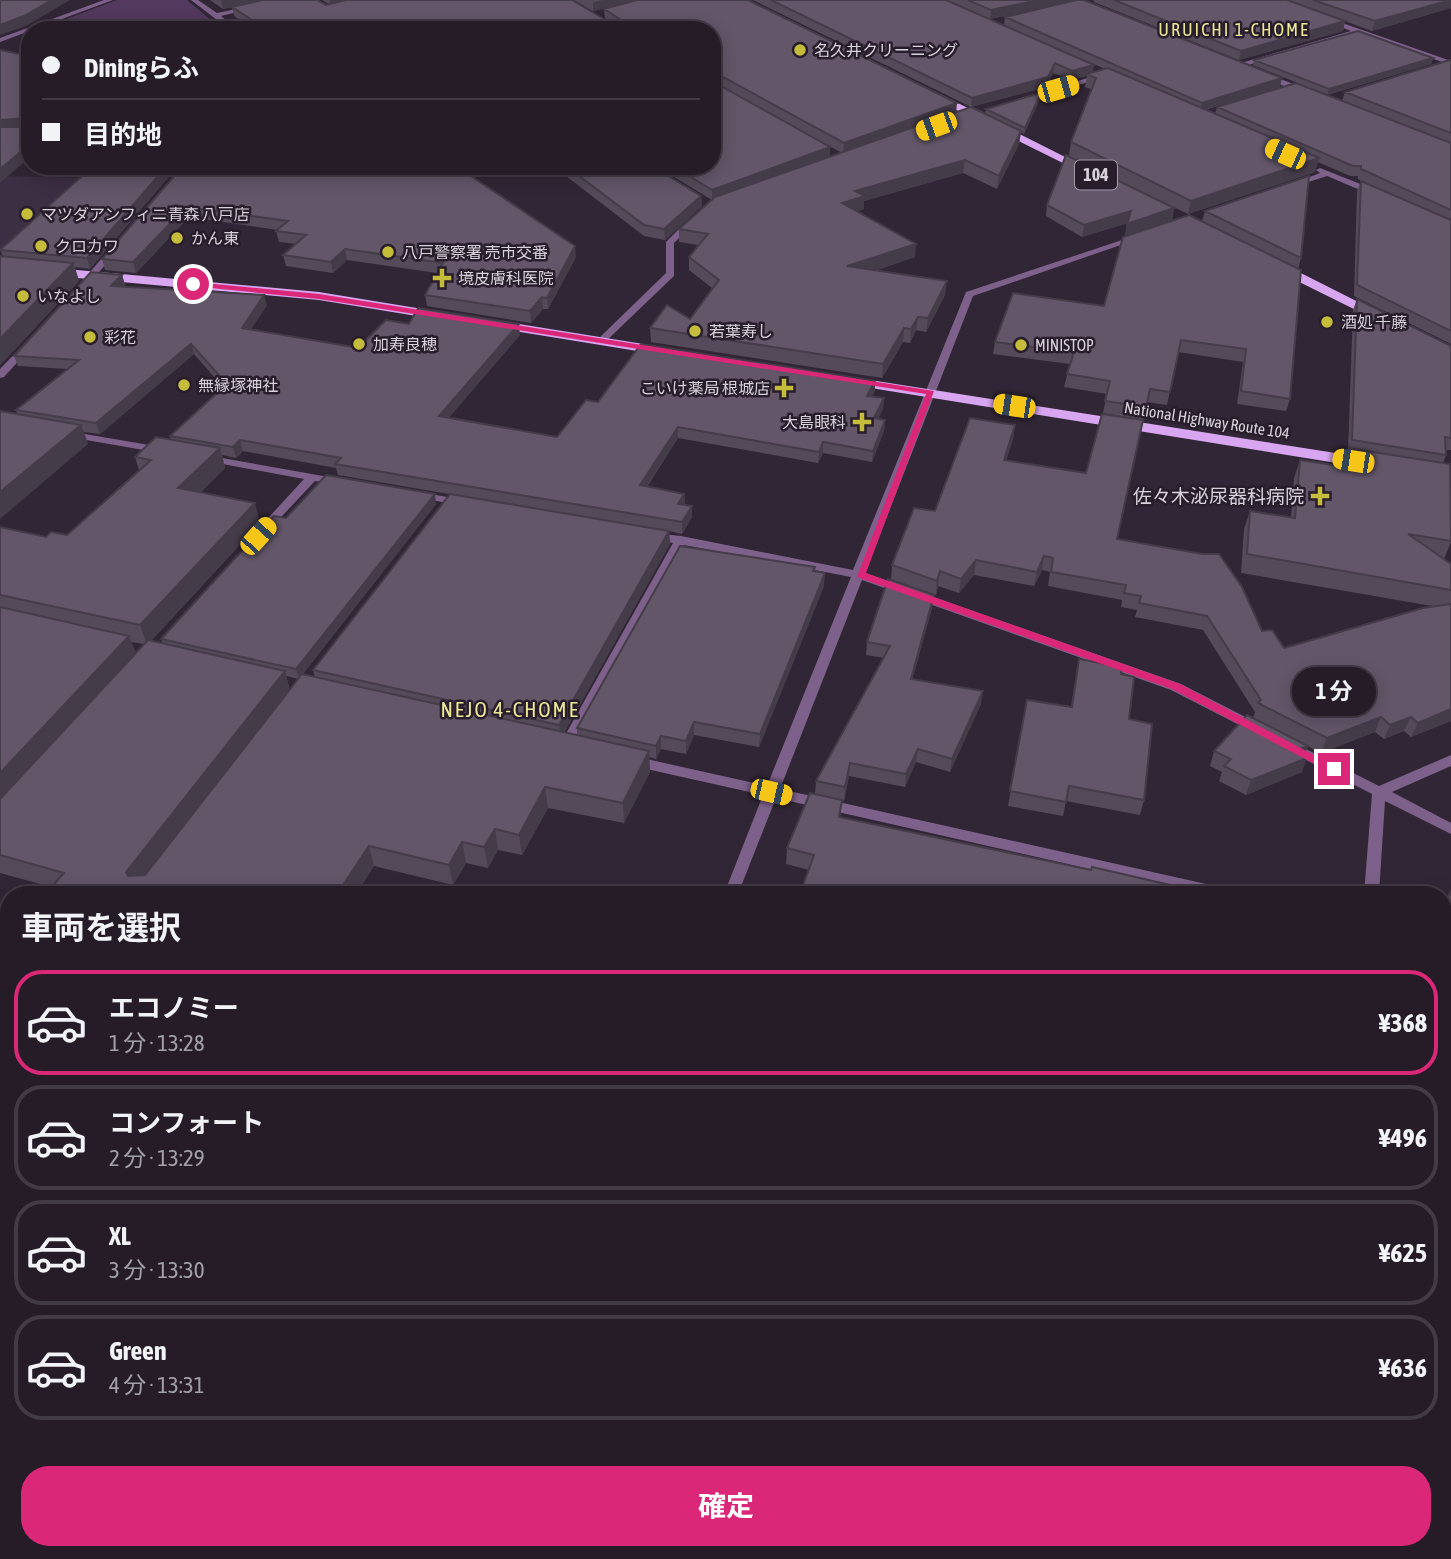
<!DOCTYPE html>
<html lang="ja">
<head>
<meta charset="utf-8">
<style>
	:root { --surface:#251c28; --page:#312934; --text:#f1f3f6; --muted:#a3a1a8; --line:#423a45; --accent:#db2777 }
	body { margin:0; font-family:"Asap Condensed","Noto Sans JP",sans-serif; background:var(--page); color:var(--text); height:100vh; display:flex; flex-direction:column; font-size:26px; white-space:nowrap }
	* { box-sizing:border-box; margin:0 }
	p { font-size:23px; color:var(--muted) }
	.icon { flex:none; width:38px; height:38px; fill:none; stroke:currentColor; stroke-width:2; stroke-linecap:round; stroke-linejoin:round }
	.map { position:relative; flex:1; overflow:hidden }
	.sheet { position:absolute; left:0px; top:886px; width:1452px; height:674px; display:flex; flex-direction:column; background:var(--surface); border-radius:28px 28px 0 0; box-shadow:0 4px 18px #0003,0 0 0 2px var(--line) }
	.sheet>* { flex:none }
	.top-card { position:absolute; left:21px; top:21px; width:700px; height:154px; border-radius:28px; box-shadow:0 4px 18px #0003,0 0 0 2px var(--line); display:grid; align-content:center; height:154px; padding:0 21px; background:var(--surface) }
	.end { position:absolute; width:32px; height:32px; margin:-16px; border:9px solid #db2777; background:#fff; box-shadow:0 0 0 4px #fff }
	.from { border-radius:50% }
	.bubble { position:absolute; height:49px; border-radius:24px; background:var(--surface); box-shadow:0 4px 18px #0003,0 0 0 2px var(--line); font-size:23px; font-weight:700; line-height:49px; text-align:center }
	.car { position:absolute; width:21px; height:42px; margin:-21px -10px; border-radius:9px; box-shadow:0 0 5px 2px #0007; background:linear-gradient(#f5c518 24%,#345 0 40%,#f5c518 0 76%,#345 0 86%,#f5c518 0) }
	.top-card b { display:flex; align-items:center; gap:24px; height:66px; font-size:26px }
	.top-card b+b { border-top:2px solid var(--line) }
	.top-card i { width:18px; height:18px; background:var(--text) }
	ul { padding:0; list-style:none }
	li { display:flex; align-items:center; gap:21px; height:105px; margin:0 14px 10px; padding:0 7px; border:4px solid var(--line); border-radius:28px }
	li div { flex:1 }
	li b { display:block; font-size:26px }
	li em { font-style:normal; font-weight:700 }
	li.active { border-color:var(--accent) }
	li>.icon { width:63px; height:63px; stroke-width:1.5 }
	h2 { padding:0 21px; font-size:32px; line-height:84px }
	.primary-button { display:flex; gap:14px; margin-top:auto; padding:14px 21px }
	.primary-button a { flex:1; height:80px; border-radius:28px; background:var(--accent); color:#fff; font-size:28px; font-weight:700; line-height:80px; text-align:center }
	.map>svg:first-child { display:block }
	.built { fill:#3c2e43 }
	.green { fill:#52395d }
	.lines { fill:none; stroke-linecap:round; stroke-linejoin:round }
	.minor { fill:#7d618a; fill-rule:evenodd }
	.trunk { fill:#d8a6f0; fill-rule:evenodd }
	.wall { fill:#544a59; fill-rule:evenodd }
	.shaded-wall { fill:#453c49 }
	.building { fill:#625668; stroke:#453c49; stroke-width:2 }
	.route { fill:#db2777 }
	.poi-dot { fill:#c6bc3c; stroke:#271d2b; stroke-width:2.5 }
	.labels { text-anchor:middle; stroke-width:5; stroke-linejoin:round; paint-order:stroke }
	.far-poi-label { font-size:16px; fill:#d8d2dc; stroke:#271d2b; text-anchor:start }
	.far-street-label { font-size:16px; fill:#d8d2dc; stroke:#271d2b }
	.far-neighbourhood-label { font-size:18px; letter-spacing:2px; fill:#ece697; stroke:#271d2b }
	.shield { fill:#271d2b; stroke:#a39ca7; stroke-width:2 }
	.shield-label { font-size:18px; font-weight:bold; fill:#d8d2dc }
	.poi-label { font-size:19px; fill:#d8d2dc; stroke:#271d2b; text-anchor:end }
	.neighbourhood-label { font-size:21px; letter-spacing:2px; fill:#ece697; stroke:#271d2b }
</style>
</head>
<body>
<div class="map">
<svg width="1451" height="1559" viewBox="0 0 1451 1559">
	<rect width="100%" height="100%" fill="#312635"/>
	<path class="built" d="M0,176L91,178L14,250L0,249Z
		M9,1285V1355L0,1352V1298Z
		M9,1463V1550L814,1551L812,1559H0V1479Z"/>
	<path class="green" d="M117,0H187L223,30H37Z"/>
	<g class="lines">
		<path class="minor" d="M104,0H113L0,42V38Z
			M191,0H198L217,13L251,6L254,8L221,16L238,30H230Z
			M1328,18L1451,61V65L1358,33L1241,67L1234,65L1351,31L1326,21Z
			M1264,73L1310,90L1311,92L1304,94L1261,77Z
			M1101,74L1108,76L1025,101L1018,99Z
			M1320,168L1378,191L1379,193L1372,195L1327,176L1293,187L1289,185L1320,173L1316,170Z
			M688,220L695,222L674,243V276L604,343H598L596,341L666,273V242Z
			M1134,236L1141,238L973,296L865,573L1181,684L1263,726L1265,729L1263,732H1253L1171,690L862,580L780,789L1224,888L1229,890L1231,894H1200L776,798L738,894H724L763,795L633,766L626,761L633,756L767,786L851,577L684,545L571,749H561L559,746L673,543L649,538L647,536L653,533L681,536L853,570L966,292Z
			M112,247L119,249L87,286H81V282Z
			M25,343L33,345L4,377L0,378V369Z
			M67,431L161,447L166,450L161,453L63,436L62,434Z
			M205,455L340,479L346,482L340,485L315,481L267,532L263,533L257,530L259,528L304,479L201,460L200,458Z
			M419,492L464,500L470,503L464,506L415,497L413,495Z
			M1288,740L1379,786L1451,755V766L1392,792L1451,823V834L1385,801L1379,894H1364L1372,794L1283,748L1281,745L1283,742Z
			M0,920L9,923V935L0,932Z
			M1444,1321L1451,1323V1341L1444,1339Z
			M0,1391L9,1393V1413L0,1411Z
			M456,1550H495L501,1559H462L458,1558Z
			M1306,1550H1328V1559H1306Z"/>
		<path class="trunk" d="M932,94H940L1093,171L1083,173L932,98Z
			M0,263L319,292L441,312L448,316L441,320L319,300L0,271Z
			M1273,263H1281L1386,316L1374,319L1273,269Z
			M494,320L662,347L669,351L662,355L489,327L487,324Z
			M851,377L1374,459L1382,464L1374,469L846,384L844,381Z"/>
	</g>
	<path class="wall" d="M210,0H317L326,5L329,4L322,0H572L611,23H612L605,18L604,9L606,8L593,11L574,0H748L956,113L971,107L753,0H1084L1280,87L1205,110L1215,114L1217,107L1325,94L1253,65L1254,60L1433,58L1431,64L1327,95L1342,101L1345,92L1451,60V344L1354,296L1357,191L1361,181L1375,187L1358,179V176H1350L1318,162L1315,172L1188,214L1069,156L1071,142L1091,89L1085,87L1087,76L1071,80L1053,73L1046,87L971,107L985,114L986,109L1040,99L1024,134L1021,132L1019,144L997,189L963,173L864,201V209L857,211L915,257L874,271L945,295L926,332L916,330L910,343L903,342L882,378L651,342L650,328L690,319L712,288L689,270V257L698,245L679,242V229L712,200L656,166H712L830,157L842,153L712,81V30H255L234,16L232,7L223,9ZM1041,8L1005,17L1004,25L1105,69L1092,73L1094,65L990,19Z
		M1093,0H1451V8L1372,31L1328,15L1345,21L1343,31L1239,60L1094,2Z
		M93,166H178L90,269L75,267L79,281L0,365L3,256L0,250Z
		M183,166L576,257L548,309H543L531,323L427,306L425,295L437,273L347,260L333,273L286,266L283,255L296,244L279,242L276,231L278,230L189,217L136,273L105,270L102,259Z
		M553,166H652L701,196L702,206L665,240L644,236Z
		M1047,205L1174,208L1172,220L1125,236L1127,223L1082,237L1046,216Z
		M1205,211L1301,258L1298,269L1202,221Z
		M1189,215L1290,399L1286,411L1237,404L1243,362L1178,352L1167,405L1147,402L1143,420L1103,413L1107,394L1064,387L1070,364L993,354L995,342L1104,306Z
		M122,275L125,285L123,287L267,305L251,329L358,348L409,324L520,335L449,417L557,437L598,402L875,391L872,396L884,398L883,409L878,419L885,420L884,431L872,462L823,453L818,463L678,438L647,487L684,494L685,505L692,517L682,534L669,531L670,544L564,733L577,736V728L815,567V571L824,586L759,747L694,735L686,754L661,749L656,759L649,757L650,772L624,823L548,808L522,855L498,850L488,868L466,863L453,885L374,866L356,894H45L51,887L0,873V527L46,537L67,535L139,470L135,457L171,440L170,436L223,387L194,354L100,434L84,432L88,444L17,414L16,410L67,369L18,366L14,356ZM243,451L336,468L338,475L653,529L313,670L315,677L303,674L436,504L286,518L161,639L163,644L151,641L260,523L200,493L225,468L222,455L236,458ZM131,642L144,644L136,653ZM286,676L299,679L290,690Z
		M1357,299L1451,346V450H1446V455L1443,463L1450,464L1451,542L1444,559L1451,564V721L1411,737L1404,731L1384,739L1375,732L1321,753L1253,718L1255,712L1203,630L1135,617L1137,610L1121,607L1122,600L1048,586L1050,572L1042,570L1034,586L974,575L959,593L938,586L936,595L891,579L892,565L935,511L1015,425L1013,439L1006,460L1117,539L1262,631L1284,648L1432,606L1241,573L1244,529L1250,511L1291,517L1294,478L1300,460L1347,467L1352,453L1348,452L1353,310Z
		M932,608L912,679L981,704L950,772L916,762L905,787L849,776L844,801L842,800L840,818L809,870L786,864L787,848L815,794L816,781L884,658L866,655L867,642Z
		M1079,659L1121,674L1144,800L1140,815L1066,801L1063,816L1008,806L1027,700L1071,707Z
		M1308,746L1304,756L1302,772L1246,795L1219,781L1222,772L1210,766L1214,751Z
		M1451,891V973L1444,969V903Z
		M1444,1165L1451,1168V1300L1444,1297Z
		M9,1465V1508L0,1506V1482Z
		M1382,1550H1444L1451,1559H1381Z"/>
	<path class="shaded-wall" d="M52,0H70L26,26L0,35V25Z
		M221,0H267L223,9Z
		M330,0H355L330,5Z
		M603,0H645L593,11V2Z
		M1039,0H1080L990,19L991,10Z
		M1451,0V8L1372,31L1375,21Z
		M1345,21L1343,31L1239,60L1241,51Z
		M1433,58L1431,64L1327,95L1329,89Z
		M1055,63L1053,73L1046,87L971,107L972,98Z
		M1094,65L1092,74H1087V76L1071,80L1072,71Z
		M1282,78L1280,87L1200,111L1202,103Z
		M1041,93L1040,99L1024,134L1025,128Z
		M957,103L956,113L843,153L844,143Z
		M27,118L30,128L0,131V120Z
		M1021,131L1019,144L997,189L999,176Z
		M30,144V157L0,183V169Z
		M830,147V157L712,200V190Z
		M1319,158L1315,172L1188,214L1191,201Z
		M965,160L963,173L864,201V209L841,216L842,203L855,191Z
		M167,166H178L90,269L87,258Z
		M701,196L702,206L665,240L664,229Z
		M186,207L189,217L136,273L133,262Z
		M1174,208L1172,220L1125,236L1127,224Z
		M1131,211L1129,223L1082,237L1084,225Z
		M916,244L915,257L846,280L847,266Z
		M575,246L576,257L548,309L547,298Z
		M345,249L347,260L333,273L331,262Z
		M73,263L79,281L0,365V339Z
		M122,275L125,285L114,296L111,286Z
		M947,281L945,295L926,332L928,318Z
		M264,295L267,305L245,338L242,328Z
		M542,297L543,309L531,323L530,311Z
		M918,317L916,330L910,343L911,329Z
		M519,324L520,335L441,427L439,416Z
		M904,328L903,342L882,378L883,364Z
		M191,344L194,354L100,434L96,423Z
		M875,381V391L866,406L867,396Z
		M884,398L883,409L873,429L874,418Z
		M885,420L884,431L872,462L873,451Z
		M81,425L88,444L0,519V492Z
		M1015,425L1013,439L1002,474L1004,460Z
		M678,427V438L640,496V485Z
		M240,440L243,451L236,458L233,447Z
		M823,442V453L818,463L819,452Z
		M220,448L225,468L184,508L178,488Z
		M435,494L436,504L299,679L296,669Z
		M684,494L685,505L678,504Z
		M255,503L260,523L147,645L140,625Z
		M692,506V517L682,534V522Z
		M669,531L670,544L561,738L559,725Z
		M1044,556L1042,570L1034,586L1037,572Z
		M976,560L974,575L959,593L961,579Z
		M940,571L938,586L936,595L937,581Z
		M825,573L824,586L759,747L760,734Z
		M934,595L932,608L909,692L911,679Z
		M129,636L137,657L0,805V773Z
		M285,671L290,692L135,892L126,872Z
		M983,691L981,704L950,772L952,759Z
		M1451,709V721L1411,737L1418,723Z
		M1381,717L1375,732L1321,753L1327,738Z
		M1411,717L1404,731L1384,739L1390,725Z
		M694,722V735L686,754V741Z
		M661,736V749L656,759V746Z
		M1308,746L1302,760L1307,758L1302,772L1246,795L1251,780L1294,751Z
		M918,749L916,762L905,787L906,774Z
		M649,751L650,772L624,823L623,803Z
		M850,763L849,776L844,801L845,787Z
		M545,787L548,808L522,855L519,835Z
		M495,829L498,850L488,868L484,847Z
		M462,842L466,863L453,885L449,865Z
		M369,846L374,866L356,894H337Z
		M273,886L276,894H267Z
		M9,1163V1199L0,1211V1174Z
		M9,1237V1274L0,1287V1249Z"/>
	<path class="building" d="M0,0H52L24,16L0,25Z
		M262,0H317L326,5L346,0H572L611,23L621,20L604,9L637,0H748L957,103L844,143L712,71V30H267L232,7Z
		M771,0H946L1094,65L1072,71L1055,63L1048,77L972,98Z
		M968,0H1039L991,10Z
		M1076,0H1084L1282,78L1202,103L1005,17Z
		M1114,0H1287L1345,21L1241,51Z
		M1313,0H1451L1375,21Z
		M1358,31L1433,58L1329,89L1254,60Z
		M0,50L30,56V144L0,169V127H29L27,118L0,120Z
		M1450,60H1451V133L1345,92Z
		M1108,68L1319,158L1191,201L1071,142L1096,78L1087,74Z
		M712,81L830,147L712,190L673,166H712Z
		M1296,83L1451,143V210L1361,169V166H1353L1217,107Z
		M1041,93L1025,128L986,109Z
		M971,107L1021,131L999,176L965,160L855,191L865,196L842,203L916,244L847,266L947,281L928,318L918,317L911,329L904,328L883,364L650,328L667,305L690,319L719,280L689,257L708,234L679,229L715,197Z
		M1066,155L1174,208L1127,224L1131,211L1084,225L1047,205Z
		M93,166H167L87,258L0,250Z
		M183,166H456L575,246L547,298L542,297L530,311L425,295L443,263L345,249L331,262L283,255L306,235L276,231L288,221L186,207L133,262L102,259Z
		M566,166H652L701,196L664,229L644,225Z
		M1309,176L1301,258L1205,211Z
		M1361,181L1451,220V331L1357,285Z
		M1189,215L1301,270L1290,399L1241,391L1246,349L1181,340L1170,392L1150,389L1146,407L1105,401L1110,381L1067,374L1074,352L995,342L1013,293L1104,306L1123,237Z
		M0,256L73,263L0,339Z
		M91,272L122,275L111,286L264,295L242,328L358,348L386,320L409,324L418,308L519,324L439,416L557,437L586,400L598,402L641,344L875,381L867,396L884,398L874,418L885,420L873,451L823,442L819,452L678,427L640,485L684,494L678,504L692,506L682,522L335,464L341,458L240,440L233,447L170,436L227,384L191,344L96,423L16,410L79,360L14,356Z
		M1357,299L1451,346V438L1445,437L1446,455L1352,440Z
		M0,411L81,425L0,492Z
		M1102,414L1143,420L1117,539L1202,554H1219L1242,587L1262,631L1272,630L1284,648L1423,608L1451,604V709L1418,723L1411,717L1390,725L1381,717L1327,738L1258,703L1261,700L1207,616L1139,603L1141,596L1124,593L1126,585L1051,572L1053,558L1044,556L1037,572L976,560L961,579L940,571L937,581L892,565L914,508L935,511L970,418L1015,425L1004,460L1086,473Z
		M156,437L220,448L178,488L255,503L140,625L0,595V527L46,537L51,532L67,535L151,460L135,457Z
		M1354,449L1450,464L1451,541L1408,534L1451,564V590L1247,554L1250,511L1295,518L1300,460L1353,468Z
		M326,475L435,494L296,669L161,639L274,516L286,518Z
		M450,494L669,531L559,725L313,670Z
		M680,546L815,567L813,571L825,573L760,734L694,722L686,741L661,736L656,746L577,728Z
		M888,579L934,595L911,679L983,691L952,759L918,749L906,774L850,763L845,787L816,781L890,646L867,642Z
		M0,607L129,636L0,773Z
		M148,640L285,671L126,872L128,876L145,875L302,674L649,751L623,803L545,787L519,835L495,829L484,847L462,842L449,865L369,846L337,894H307L273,886L267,894H45L64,873L0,855V799Z
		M1079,659L1122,667L1121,674L1134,677L1129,719L1152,724L1144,800L1069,786L1066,802L1010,791L1027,700L1072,707Z
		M1247,715L1308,746L1294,751L1307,758L1251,780L1224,766L1231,759L1214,751Z
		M810,793L842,800L839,817L1091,870L1092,867L1209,894H800L814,855L787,848Z
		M1451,891V955L1444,951V903Z
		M0,950L9,953V1163L0,1174Z
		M1444,999L1451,1004V1044L1444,1057Z
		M1444,1165L1451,1168V1287L1444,1285Z
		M0,1205L9,1208V1237L0,1249Z
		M1444,1345L1451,1347V1559H1394V1550H1444Z
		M9,1465V1504L0,1502V1482Z
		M834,1550H915L913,1559H833Z
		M1015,1550H1269L1268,1559H1013Z"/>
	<path class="route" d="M193,282L319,294L934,391L866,573L1180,684L1340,769L1330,772L1172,689L857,577L926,394L319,299L191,286Z"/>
	<g class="poi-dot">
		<circle cx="800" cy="50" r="7"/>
		<circle cx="27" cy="214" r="7"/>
		<circle cx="177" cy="238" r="7"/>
		<circle cx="41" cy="246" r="7"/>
		<circle cx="388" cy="252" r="7"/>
		<path d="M438.5 267.5h7v7h7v7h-7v7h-7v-7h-7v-7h7z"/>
		<circle cx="23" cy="296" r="7"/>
		<circle cx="1327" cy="322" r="7"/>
		<circle cx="695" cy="331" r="7"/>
		<circle cx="90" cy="337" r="7"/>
		<circle cx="359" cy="344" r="7"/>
		<circle cx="1021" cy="345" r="7"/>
		<circle cx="184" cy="385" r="7"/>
		<path d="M780.5 377.5h7v7h7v7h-7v7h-7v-7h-7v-7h7z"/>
		<path d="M858.5 411.5h7v7h7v7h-7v7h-7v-7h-7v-7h7z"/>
		<path d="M1316.5 485.5h7v7h7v7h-7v7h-7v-7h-7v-7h7z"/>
	</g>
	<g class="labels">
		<g class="far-poi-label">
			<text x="814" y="56">名久井クリーニング</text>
			<text x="41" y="220">マツダアンフィニ青森 八戸店</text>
			<text x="191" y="244">かん東</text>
			<text x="55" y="252">クロカワ</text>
			<text x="402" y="258">八戸警察署 売市交番</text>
			<text x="458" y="284">境皮膚科医院</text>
			<text x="37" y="302">いなよし</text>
			<text x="1341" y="328">酒処 千藤</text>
			<text x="709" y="337">若葉寿し</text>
			<text x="104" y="343">彩花</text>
			<text x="373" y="350">加寿良穂</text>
			<text x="1035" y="351">MINISTOP</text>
			<text x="198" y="391">無縁塚神社</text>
			<text x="770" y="394" text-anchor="end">こいけ薬局 根城店</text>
			<text x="846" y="428" text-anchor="end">大島眼科</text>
		</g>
		<g class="far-street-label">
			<text transform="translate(1207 420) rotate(9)" y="6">National Highway Route 104</text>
		</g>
		<g class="far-neighbourhood-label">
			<text x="1234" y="36">URUICHI 1-CHOME</text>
		</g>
		<rect class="shield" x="1075" y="160.5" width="42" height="29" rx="5"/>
		<g class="shield-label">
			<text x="1096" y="181">104</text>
		</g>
		<g class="poi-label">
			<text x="1304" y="503">佐々木泌尿器科病院</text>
		</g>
		<g class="neighbourhood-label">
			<text x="510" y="717">NEJO 4-CHOME</text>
		</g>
	</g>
</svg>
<i class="end from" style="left:193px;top:284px"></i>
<i class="end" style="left:1334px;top:769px"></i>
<div class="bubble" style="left:1292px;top:667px;width:84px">1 分</div>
<i class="car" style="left:1058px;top:89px;rotate:74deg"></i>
<i class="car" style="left:936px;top:126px;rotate:250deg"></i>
<i class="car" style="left:1285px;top:154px;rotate:294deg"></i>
<i class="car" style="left:1014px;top:406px;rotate:279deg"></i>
<i class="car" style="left:1353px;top:461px;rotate:279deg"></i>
<i class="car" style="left:258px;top:536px;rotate:42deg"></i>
<i class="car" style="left:771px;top:792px;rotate:103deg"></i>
<div class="top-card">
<b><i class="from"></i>Diningらふ</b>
<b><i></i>目的地</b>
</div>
<section class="sheet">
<h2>車両を選択</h2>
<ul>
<li class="active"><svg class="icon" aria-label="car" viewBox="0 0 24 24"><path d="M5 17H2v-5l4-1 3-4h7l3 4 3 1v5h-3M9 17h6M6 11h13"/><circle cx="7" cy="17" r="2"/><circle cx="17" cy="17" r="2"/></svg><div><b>エコノミー</b><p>1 分 · 13:28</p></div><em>¥368</em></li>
<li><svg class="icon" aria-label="car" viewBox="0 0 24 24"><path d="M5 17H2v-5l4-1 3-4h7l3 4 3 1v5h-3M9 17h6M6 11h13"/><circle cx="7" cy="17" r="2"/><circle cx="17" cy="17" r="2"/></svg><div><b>コンフォート</b><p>2 分 · 13:29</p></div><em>¥496</em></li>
<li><svg class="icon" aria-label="car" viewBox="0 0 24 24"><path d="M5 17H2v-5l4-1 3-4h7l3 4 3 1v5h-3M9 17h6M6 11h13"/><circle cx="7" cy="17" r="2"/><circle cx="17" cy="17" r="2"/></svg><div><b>XL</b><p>3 分 · 13:30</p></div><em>¥625</em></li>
<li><svg class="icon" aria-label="car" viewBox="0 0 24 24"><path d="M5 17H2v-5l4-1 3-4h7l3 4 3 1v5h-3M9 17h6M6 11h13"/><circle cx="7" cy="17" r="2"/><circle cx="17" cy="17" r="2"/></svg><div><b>Green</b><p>4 分 · 13:31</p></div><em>¥636</em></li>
</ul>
<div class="primary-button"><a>確定</a></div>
</section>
</div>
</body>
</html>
